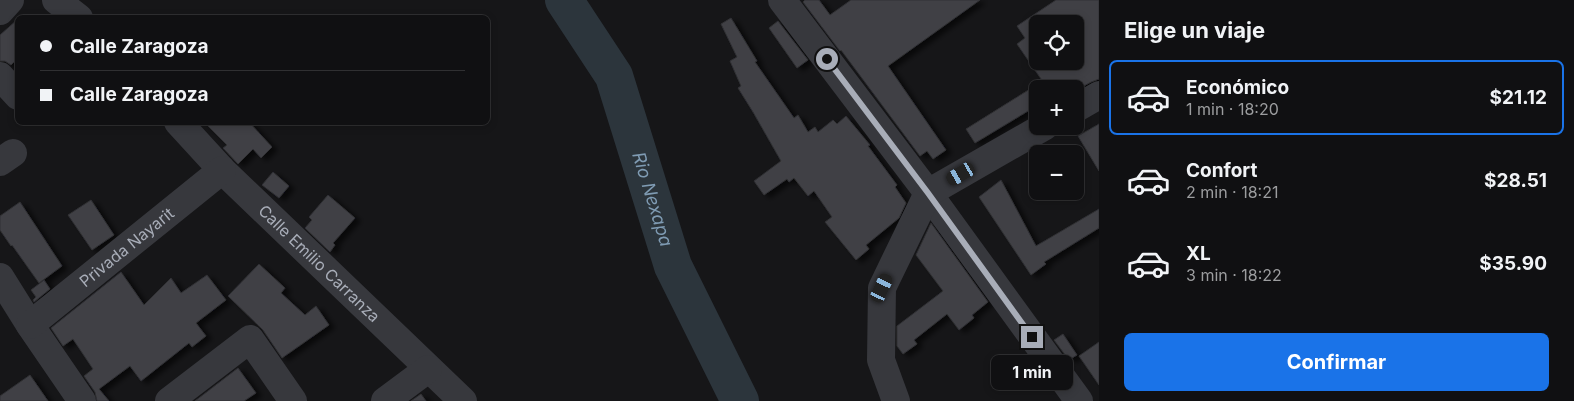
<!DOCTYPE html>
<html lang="es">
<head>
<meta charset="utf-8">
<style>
	:root { --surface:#101012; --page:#1e1e20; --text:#f1f3f6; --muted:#9c9d9f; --line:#303032; --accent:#1a73e8 }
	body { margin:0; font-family:Inter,sans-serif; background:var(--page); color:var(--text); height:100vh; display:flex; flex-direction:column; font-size:19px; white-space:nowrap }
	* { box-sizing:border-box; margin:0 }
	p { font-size:16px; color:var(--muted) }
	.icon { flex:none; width:28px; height:28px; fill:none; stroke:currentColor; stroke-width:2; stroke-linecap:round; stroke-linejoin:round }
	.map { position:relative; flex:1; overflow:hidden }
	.details { display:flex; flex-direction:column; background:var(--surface); width:475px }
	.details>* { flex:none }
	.banner { position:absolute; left:15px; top:15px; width:475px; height:110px; border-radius:8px; box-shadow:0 2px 8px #0003,0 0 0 1px var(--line); display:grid; align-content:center; height:110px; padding:0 25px; background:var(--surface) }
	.buttons { position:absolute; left:1029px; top:15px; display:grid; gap:10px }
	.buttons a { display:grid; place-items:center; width:55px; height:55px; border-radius:8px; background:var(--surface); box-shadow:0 2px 8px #0003,0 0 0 1px var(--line); font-size:25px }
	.end { position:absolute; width:22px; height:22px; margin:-11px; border:6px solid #a8adb8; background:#111; box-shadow:0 0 0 2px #111 }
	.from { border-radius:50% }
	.bubble { position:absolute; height:35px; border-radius:8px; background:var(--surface); box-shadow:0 2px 8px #0003,0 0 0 1px var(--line); font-size:16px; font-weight:700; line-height:35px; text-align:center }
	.car { position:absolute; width:15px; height:30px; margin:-15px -8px; border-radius:6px; box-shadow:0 0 4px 1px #0007; background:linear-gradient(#222 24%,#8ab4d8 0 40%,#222 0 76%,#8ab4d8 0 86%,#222 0) }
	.banner b { display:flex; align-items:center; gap:18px; height:48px; font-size:19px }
	.banner b+b { border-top:1px solid var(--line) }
	.banner i { width:12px; height:12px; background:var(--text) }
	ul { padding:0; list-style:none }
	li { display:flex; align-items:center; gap:15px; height:75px; margin:0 10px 8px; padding:0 15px; border:2px solid transparent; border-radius:8px }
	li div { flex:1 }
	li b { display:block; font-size:19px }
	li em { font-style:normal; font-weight:700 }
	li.selected { border-color:var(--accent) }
	li>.icon { width:45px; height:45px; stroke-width:1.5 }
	h2 { padding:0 25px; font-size:22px; line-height:60px }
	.button { display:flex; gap:10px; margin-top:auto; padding:10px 25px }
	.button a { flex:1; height:58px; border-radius:8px; background:var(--accent); color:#fff; font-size:20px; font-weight:700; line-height:58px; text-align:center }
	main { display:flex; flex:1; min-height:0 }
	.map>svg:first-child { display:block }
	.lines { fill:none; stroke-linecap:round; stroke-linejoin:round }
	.river { stroke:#2c353c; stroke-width:38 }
	.building { fill:#404145; stroke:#303034; fill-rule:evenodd; filter:url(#shadow) }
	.minor { stroke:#37383d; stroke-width:28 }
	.route { stroke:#a8adb8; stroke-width:6 }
	.labels { text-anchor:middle; stroke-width:4; stroke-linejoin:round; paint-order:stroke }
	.street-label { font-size:16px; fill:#a8adb8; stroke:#111113 }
	.water-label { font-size:18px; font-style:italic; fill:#7f9bb3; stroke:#111113 }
</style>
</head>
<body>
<main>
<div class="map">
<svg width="1099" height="401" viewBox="0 0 1099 401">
	<defs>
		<filter id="shadow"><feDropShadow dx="5.5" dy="3" stdDeviation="2.5" flood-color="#0009"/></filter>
	</defs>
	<rect width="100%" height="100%" fill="#161618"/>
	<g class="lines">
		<path class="river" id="s1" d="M564,0L614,76L673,266L740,401"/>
	</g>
	<path class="building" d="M805,0H819L830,15L851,0H980L888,66L946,150L933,159L927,151L920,156L841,50L840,51L803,2Z
		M1056,0H1099V79L1091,82L1075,91V89H1048L1017,44L1025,38L1017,26ZM1038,24H1075V61H1038Z
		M731,18L757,61L755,62L794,118L798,115L808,132L815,127L818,132L833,120L837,124L846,116L870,145L868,146L897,185L895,187L906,203L899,218L866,245L869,249L856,260L825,222L832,217L814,191L808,196L794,178L789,182L787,179L764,195L754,181L781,161L753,112L738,88L741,86L730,61L737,57L721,24Z
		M18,19V58L11,65L5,61H0V35Z
		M778,21L808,60L797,68L769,28Z
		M1038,84V105L975,143L966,129Z
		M204,122H249L272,147L261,158L253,149L238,164L223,148L227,145Z
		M1099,124V171L1078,136Z
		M273,172L289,186L279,198L262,185Z
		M1001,180L1036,246L1099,209V228L1044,262L1046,264L1031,275L979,197Z
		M328,195L355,218L333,243L335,245L330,252L305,228L312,220L309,217Z
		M91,200L114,235L92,250L68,215Z
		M20,202L62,266L39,283L12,245L11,246L0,230V216Z
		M931,223L988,302L972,315L974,318L959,330L947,314L914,340L917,344L903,354L897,346V326L943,291L916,255Z
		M259,264L285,288L281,293L305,315L316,306L329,325L282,358L263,330L228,296Z
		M121,272L144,305L171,278L181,293L207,275L226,300L196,323L206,336L192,347L189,343L141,381L130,366L99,389L109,401H97L95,392L84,376L93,369L73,339L63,346L51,328Z
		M44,280L50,289L34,302L33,300L36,297L31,290Z
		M1063,334L1077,355L1069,360L1054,340Z
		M1099,342V385L1079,356Z
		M238,368L256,393L244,401H195Z
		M30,375L48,401H0V396Z
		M421,394L426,401H411Z"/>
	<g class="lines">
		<g class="minor">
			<path d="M56,0L79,18"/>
			<path d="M782,0L928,193L1079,401"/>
			<path d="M0,11L10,0"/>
			<path d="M0,76L18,96"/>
			<path d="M1075,109L1099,95"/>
			<path id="s2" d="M178,122L222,170L463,401"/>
			<path d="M0,162L13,153"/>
			<path d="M0,277L30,325L82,401"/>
			<path id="s3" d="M30,325L222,170"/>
			<path d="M169,401L250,339L293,401"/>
			<path d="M385,401L428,369"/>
			<path d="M896,401L881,360L882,288L928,193L1045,126"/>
		</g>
	</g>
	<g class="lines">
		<path class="route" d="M827,59L928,193L1032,337"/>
	</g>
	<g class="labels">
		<g class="street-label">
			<text dy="6" stroke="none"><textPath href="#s3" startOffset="124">Privada Nayarit</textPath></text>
			<text dy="6" stroke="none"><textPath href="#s2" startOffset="200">Calle Emilio Carranza</textPath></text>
		</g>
		<g class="water-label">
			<text dy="6" stroke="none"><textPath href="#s1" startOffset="220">Rio Nexapa</textPath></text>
		</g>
	</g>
</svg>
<div class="buttons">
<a><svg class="icon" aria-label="locate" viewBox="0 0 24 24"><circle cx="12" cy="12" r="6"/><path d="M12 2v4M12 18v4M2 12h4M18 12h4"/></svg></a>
<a>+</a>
<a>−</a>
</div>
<i class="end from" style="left:827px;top:59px"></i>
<i class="end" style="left:1032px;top:337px"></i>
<div class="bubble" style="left:991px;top:355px;width:82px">1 min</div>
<i class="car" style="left:961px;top:174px;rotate:240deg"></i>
<i class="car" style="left:882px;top:288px;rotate:25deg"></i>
<div class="banner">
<b><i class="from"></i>Calle Zaragoza</b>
<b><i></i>Calle Zaragoza</b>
</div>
</div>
<section class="details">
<h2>Elige un viaje</h2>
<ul>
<li class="selected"><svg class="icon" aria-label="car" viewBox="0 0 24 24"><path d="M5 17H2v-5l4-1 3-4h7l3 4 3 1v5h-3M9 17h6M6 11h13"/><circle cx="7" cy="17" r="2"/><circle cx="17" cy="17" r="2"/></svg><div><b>Económico</b><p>1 min · 18:20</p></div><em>$21.12</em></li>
<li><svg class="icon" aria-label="car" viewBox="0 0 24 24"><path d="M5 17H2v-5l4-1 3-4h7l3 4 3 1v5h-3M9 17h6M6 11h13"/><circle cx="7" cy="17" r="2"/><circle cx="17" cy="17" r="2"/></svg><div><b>Confort</b><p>2 min · 18:21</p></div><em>$28.51</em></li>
<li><svg class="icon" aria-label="car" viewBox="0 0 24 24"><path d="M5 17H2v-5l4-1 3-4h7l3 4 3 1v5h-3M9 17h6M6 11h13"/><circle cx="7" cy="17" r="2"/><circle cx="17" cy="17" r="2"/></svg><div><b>XL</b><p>3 min · 18:22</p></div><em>$35.90</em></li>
</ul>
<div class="button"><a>Confirmar</a></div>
</section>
</main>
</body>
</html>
